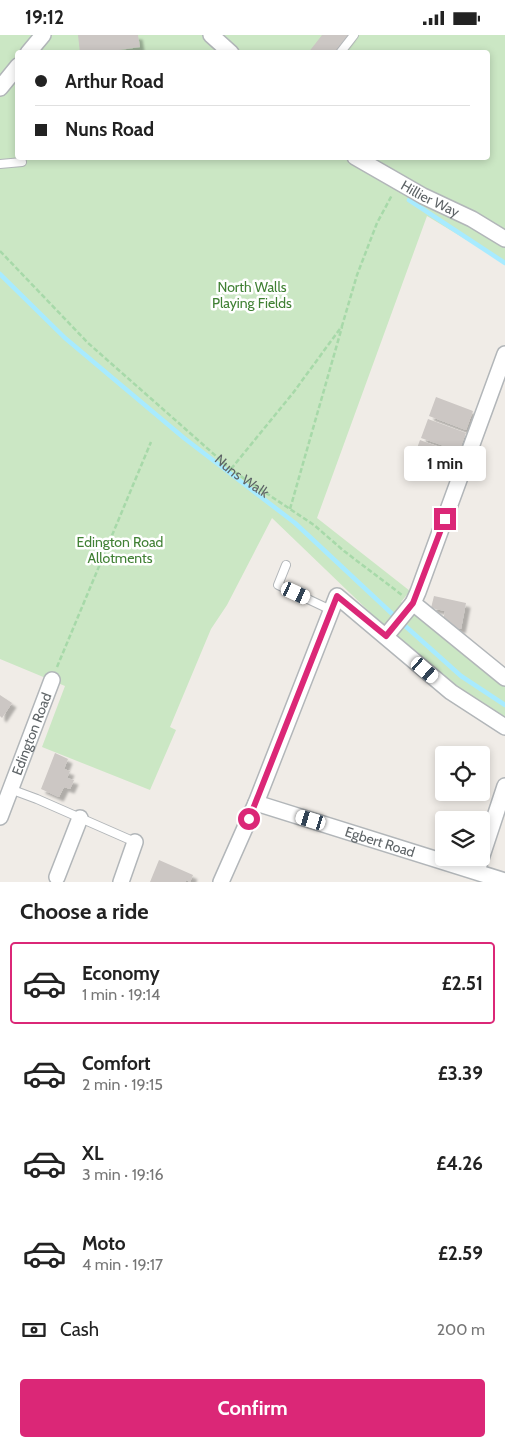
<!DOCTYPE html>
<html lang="en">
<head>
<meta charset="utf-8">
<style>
	:root { --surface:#fff; --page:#f2f2f2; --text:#222; --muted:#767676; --line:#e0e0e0; --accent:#db2777 }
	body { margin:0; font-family:Cabin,sans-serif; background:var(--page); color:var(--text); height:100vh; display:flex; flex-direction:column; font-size:19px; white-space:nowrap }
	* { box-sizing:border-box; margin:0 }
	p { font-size:16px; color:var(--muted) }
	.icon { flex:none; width:28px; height:28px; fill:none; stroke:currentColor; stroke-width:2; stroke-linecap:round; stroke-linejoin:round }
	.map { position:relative; height:847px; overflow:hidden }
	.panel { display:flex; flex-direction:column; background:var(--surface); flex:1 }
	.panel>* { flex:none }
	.guide { position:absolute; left:15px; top:15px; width:475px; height:110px; border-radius:5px; box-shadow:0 2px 8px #0003; display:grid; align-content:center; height:110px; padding:0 20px; background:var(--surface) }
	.tools { position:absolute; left:435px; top:711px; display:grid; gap:10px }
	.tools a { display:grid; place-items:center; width:55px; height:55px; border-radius:5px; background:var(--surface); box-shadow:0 2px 8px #0003; font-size:25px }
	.end { position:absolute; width:22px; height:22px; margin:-11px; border:6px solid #db2777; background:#fff; box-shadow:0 0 0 2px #fff }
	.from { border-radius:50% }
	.bubble { position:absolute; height:35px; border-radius:5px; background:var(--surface); box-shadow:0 2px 8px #0003; font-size:16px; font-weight:800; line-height:35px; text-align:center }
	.car { position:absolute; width:15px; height:30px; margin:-15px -8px; border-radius:6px; box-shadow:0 0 4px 1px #0007; background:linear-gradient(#fff 24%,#345 0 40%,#fff 0 76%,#345 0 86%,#fff 0) }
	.guide b { display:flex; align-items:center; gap:18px; height:48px; font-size:19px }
	.guide b+b { border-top:1px solid var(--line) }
	.guide i { width:12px; height:12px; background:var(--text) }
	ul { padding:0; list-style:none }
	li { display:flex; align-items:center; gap:15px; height:82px; margin:0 10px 8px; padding:0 10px; border:2px solid transparent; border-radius:5px }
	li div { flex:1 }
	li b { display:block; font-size:19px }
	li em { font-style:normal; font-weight:800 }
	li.selected { border-color:var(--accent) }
	li>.icon { width:45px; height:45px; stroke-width:1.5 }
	h2 { padding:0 20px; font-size:22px; line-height:60px }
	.pay { display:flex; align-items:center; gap:12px; height:55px; padding:0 20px; font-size:19px }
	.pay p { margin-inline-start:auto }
	.action { display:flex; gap:10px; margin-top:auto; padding:10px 20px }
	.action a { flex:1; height:58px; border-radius:5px; background:var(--accent); color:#fff; font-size:20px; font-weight:800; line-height:58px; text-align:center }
	.status { display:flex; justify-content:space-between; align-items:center; height:35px; padding:0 25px; background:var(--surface); direction:ltr }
	.status svg { height:14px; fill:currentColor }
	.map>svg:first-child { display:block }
	.green { fill:#cbe7c4 }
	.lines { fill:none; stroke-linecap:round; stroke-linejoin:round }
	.stream { stroke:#a8ebff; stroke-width:4.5 }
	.building { fill:#ccc7c4; filter:url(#shadow) }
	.lane-casing { stroke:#b2b6b9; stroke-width:10 }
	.street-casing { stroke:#b2b6b9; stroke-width:18 }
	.path { stroke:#a7d9a9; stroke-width:2.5; stroke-dasharray:5 2.5; stroke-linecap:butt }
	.lane { stroke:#fff; stroke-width:8 }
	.street { stroke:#fff; stroke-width:15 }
	.route { stroke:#db2777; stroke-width:6 }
	.labels { text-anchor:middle; stroke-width:5; stroke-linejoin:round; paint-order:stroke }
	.street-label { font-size:14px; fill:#5e6467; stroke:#fff }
	.park-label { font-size:14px; fill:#408034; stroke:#fff }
</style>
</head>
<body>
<div class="status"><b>19:12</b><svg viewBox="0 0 49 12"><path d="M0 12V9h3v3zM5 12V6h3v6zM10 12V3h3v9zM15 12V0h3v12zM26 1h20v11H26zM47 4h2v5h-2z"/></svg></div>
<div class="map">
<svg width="505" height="847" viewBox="0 0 505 847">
	<defs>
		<filter id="shadow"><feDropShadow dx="4.5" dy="4.5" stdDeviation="1" flood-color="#0004"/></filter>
	</defs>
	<rect width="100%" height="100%" fill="#f0ece7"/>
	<path class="green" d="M0,0H35L22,17L18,18L17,23L0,44Z
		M43,0H505V228L427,181L317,483L410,556L401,567L505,650V685L456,653L378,585L272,483L227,570L211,594L170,692L176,695L150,755L42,712L65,651L0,624V53L17,31L18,122H488V18L28,17Z"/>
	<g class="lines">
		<path class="stream" d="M409,165L505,228
			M0,239L65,303L184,403L295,488L403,589L461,641L505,670"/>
	</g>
	<path class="building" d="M78,0H138L140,12L99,18H80Z
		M322,0H351L337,18H308Z
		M436,362L473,376L466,395L429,381Z
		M428,384L466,398L459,416L421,403Z
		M420,405L458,419L451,438L413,424Z
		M434,561L466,568L461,594L442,590L445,576L431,573Z
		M0,660L12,668L2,683L0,681Z
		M55,718L68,724L64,734L70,736L67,743L74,745L70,754L64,752L59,762L41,754Z
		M159,825L193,840L190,847L186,845L185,847H150Z"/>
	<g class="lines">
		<defs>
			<path id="lane" d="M340,18L354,0
				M0,129L22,127
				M286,530L278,550L331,575
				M10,754L37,764L135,807"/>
			<g id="street">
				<path d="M211,0L231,18"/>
				<path d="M28,18L43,0"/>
				<path d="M0,53L18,31"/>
				<path id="s2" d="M355,122L423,161L472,184L505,204"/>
				<path d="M413,568L505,643"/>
				<path d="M386,601L413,568L418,557L505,319"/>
				<path id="s3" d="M256,768L505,846"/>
				<path id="s4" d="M0,782L52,645"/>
				<path d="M477,836L505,751"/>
				<path d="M57,842L80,783"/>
				<path d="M121,847L135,807"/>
				<path d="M221,847L256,768L337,561L451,657L505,692"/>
			</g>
		</defs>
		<use href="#lane" class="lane-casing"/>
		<use href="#street" class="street-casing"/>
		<g class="path">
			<path id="s1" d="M0,216L88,308L233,436L314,490L344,516L402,560"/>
			<path d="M231,434L293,358L342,291L357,240L377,188L392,160"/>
			<path d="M290,474L342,292"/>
			<path d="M57,632L151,407"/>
		</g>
		<use href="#lane" class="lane"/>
		<use href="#street" class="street"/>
	</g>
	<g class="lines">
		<path class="route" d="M249,784L337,561L386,601L413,568L445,484"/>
	</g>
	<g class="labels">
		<g class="street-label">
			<text dy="5" stroke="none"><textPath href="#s2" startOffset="86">Hillier Way</textPath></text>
			<text dy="5" stroke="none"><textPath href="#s1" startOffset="331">Nuns Walk</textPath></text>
			<text dy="5" stroke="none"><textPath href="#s4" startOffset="89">Edington Road</textPath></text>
			<text dy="5" stroke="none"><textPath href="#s3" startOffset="130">Egbert Road</textPath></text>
		</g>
		<g class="park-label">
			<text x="252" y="257">North Walls<tspan x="252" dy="16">Playing Fields</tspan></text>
			<text x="120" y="512">Edington Road<tspan x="120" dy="16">Allotments</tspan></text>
		</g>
	</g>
</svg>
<div class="tools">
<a><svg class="icon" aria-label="locate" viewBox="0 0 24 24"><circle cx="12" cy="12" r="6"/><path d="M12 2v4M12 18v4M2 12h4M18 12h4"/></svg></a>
<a><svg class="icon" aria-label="layers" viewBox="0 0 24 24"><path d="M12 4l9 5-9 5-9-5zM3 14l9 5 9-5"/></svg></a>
</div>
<i class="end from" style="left:249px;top:784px"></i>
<i class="end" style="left:445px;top:484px"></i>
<div class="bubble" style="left:404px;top:411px;width:82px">1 min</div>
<i class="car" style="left:296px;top:558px;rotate:115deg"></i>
<i class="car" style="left:425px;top:635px;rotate:131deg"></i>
<i class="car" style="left:311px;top:785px;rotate:287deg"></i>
<div class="guide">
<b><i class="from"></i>Arthur Road</b>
<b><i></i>Nuns Road</b>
</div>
</div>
<section class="panel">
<h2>Choose a ride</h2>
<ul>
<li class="selected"><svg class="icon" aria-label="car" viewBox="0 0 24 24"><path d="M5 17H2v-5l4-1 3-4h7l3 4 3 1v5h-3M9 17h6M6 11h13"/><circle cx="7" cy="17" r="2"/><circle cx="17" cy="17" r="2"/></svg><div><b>Economy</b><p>1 min · 19:14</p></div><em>£2.51</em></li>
<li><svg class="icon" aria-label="car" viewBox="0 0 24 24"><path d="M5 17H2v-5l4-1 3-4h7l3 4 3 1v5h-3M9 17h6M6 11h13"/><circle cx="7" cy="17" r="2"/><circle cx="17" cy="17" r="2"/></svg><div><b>Comfort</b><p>2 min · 19:15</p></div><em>£3.39</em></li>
<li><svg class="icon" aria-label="car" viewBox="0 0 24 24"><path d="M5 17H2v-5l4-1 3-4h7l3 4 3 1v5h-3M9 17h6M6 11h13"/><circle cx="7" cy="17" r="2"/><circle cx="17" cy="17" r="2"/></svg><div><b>XL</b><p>3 min · 19:16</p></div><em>£4.26</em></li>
<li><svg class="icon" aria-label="car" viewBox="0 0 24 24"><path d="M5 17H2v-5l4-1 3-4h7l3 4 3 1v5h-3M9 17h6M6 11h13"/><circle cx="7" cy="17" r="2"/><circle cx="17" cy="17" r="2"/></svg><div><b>Moto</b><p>4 min · 19:17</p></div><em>£2.59</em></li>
</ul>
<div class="pay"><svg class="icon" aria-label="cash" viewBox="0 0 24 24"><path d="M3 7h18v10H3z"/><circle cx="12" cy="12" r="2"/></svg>Cash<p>200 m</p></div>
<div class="action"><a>Confirm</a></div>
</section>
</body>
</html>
